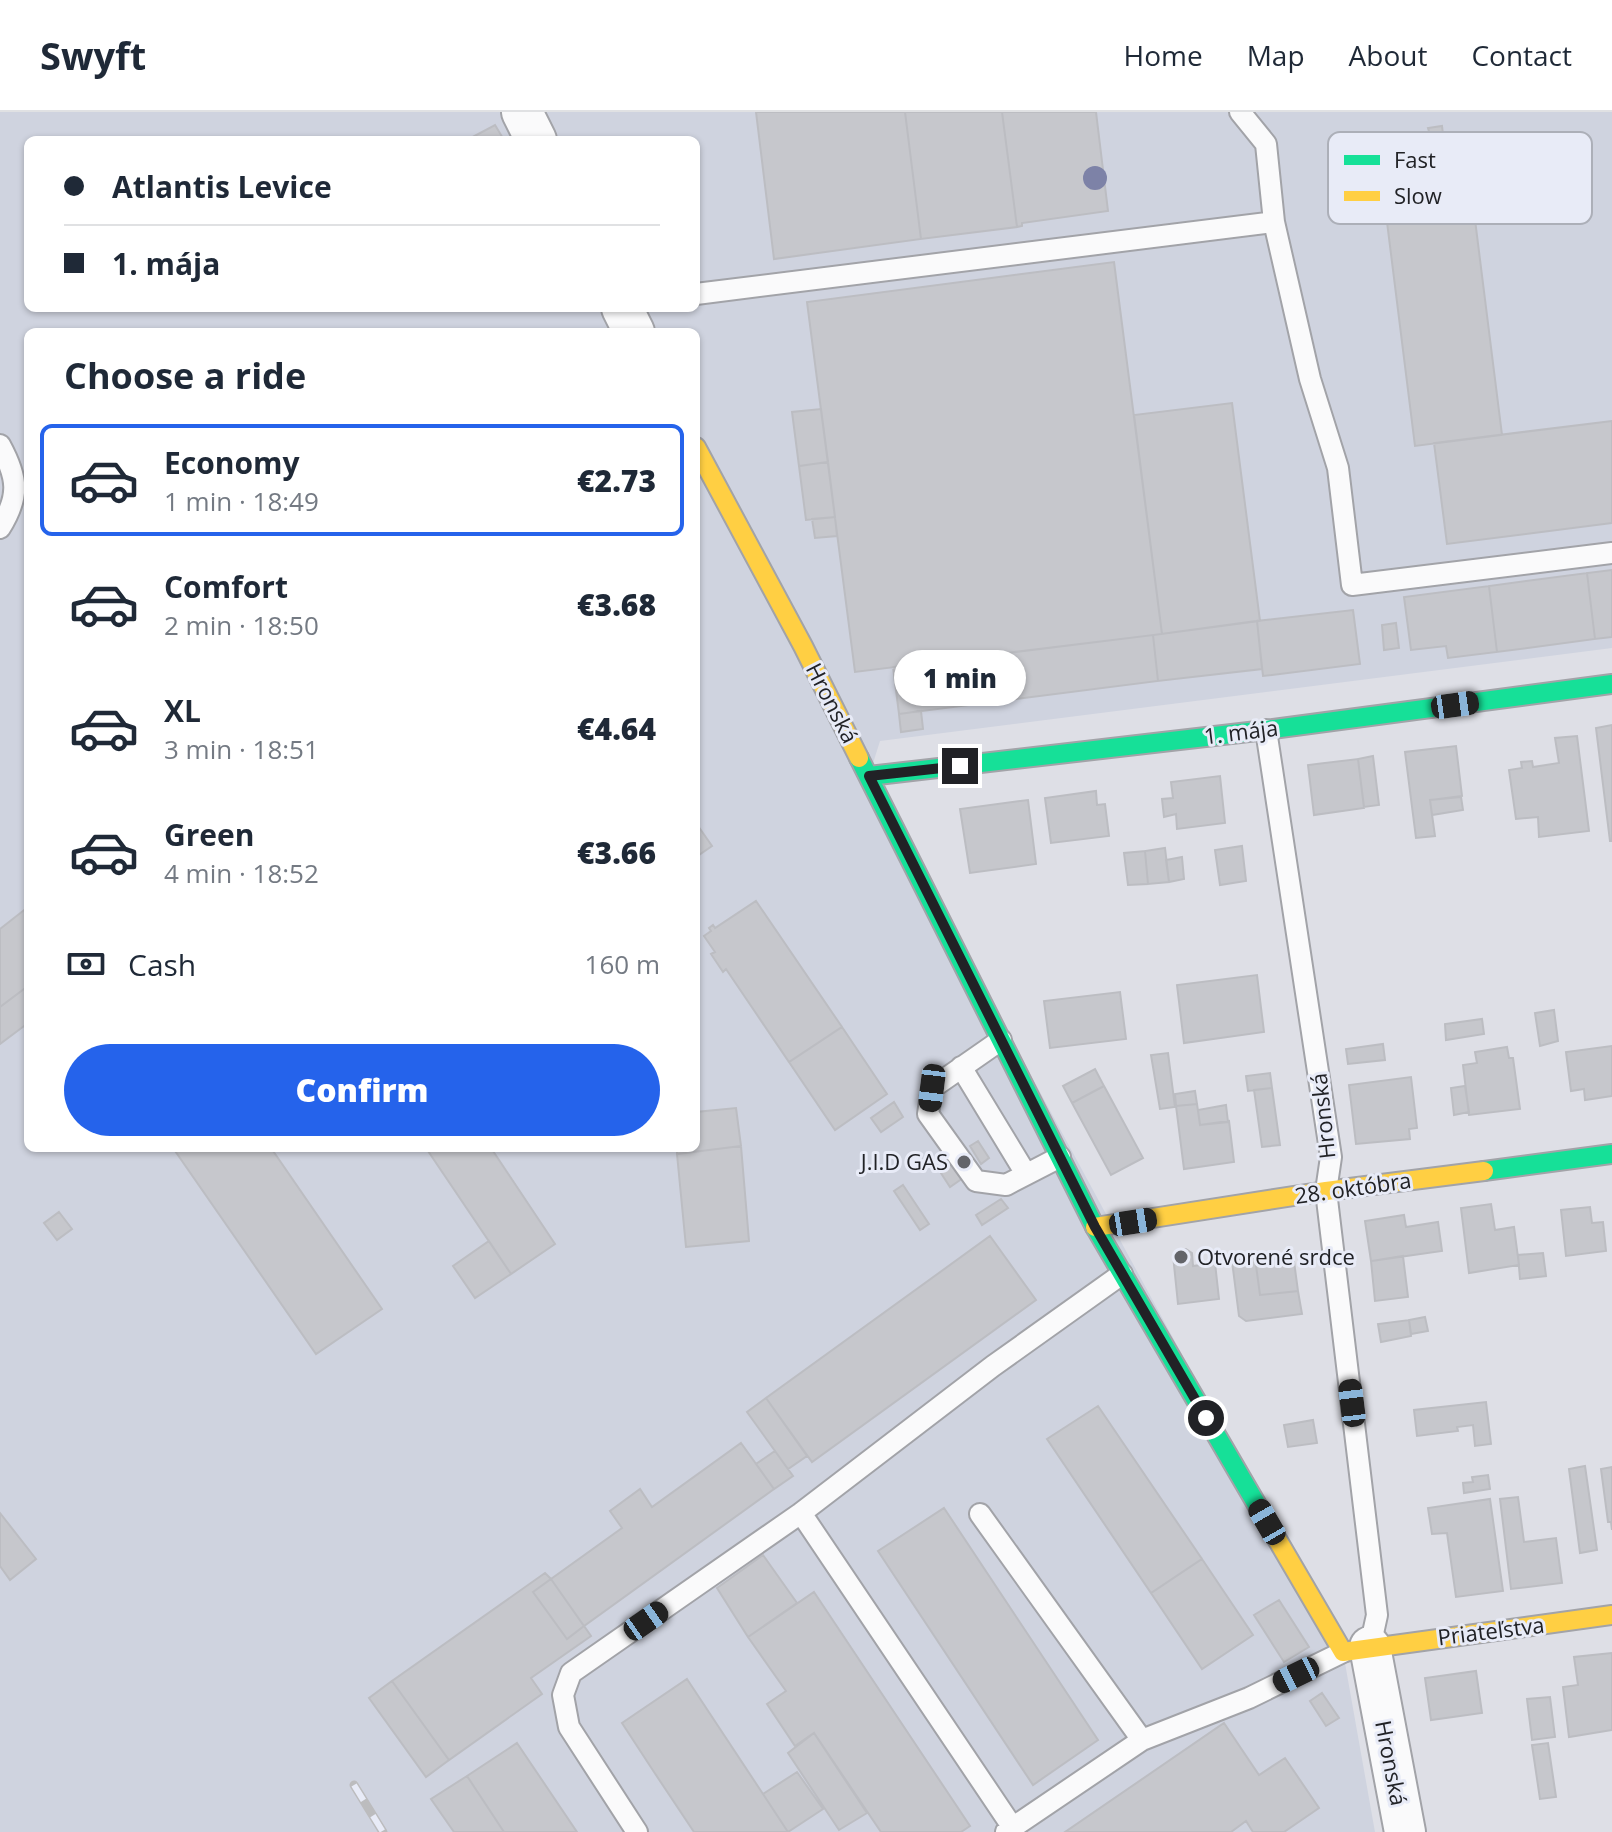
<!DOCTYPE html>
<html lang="en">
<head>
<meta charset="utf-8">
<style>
	:root { --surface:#fff; --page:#f2f2f3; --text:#1f2937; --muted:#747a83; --line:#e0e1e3; --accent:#2563eb }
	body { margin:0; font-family:"Open Sans",sans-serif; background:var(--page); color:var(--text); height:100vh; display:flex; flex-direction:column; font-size:30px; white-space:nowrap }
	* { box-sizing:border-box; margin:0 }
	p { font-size:26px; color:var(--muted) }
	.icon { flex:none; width:44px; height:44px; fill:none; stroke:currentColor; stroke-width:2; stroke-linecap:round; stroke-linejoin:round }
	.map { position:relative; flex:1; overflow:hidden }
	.drawer { position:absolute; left:24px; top:216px; width:676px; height:824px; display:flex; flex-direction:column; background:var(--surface); border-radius:12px; box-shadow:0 2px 6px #0004 }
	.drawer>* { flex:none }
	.hud { position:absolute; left:24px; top:24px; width:676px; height:176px; border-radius:12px; box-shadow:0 2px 6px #0004; display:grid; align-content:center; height:176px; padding:0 40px; background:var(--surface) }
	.end { position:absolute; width:36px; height:36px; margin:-18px; border:10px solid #212226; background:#fff; box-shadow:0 0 0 4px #fff }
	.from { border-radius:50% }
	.bubble { position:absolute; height:56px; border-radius:28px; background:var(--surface); box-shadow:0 2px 6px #0004; font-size:26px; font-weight:800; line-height:56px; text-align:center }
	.car { position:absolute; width:24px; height:48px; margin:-24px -12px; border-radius:10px; box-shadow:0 0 6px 2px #0007; background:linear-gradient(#222 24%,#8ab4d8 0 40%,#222 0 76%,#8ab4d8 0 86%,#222 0) }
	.hud b { display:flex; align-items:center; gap:28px; height:76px; font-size:30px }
	.hud b+b { border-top:2px solid var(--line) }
	.hud i { width:20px; height:20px; background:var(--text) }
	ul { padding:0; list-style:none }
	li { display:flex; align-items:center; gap:24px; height:112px; margin:0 16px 12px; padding:0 24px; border:4px solid transparent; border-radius:12px }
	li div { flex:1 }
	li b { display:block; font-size:30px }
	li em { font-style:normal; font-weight:800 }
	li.on { border-color:var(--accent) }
	li>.icon { width:72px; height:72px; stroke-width:1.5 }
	h2 { padding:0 40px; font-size:36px; line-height:96px }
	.pay { display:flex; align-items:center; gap:20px; height:88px; padding:0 40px; font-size:30px }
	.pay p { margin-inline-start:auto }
	.button { display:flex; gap:16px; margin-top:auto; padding:16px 40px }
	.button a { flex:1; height:92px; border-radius:48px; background:var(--accent); color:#fff; font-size:32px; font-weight:800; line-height:92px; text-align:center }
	header { display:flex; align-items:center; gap:48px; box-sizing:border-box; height:112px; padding:0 40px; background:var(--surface); border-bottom:2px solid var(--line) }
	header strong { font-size:38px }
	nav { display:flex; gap:44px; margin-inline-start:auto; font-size:28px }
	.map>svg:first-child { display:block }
	.built { fill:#cfd3df; fill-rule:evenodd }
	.building { fill:#c6c7cc; stroke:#bcbdc2; stroke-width:2 }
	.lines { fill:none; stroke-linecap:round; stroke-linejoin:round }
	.lane-casing { stroke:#a2a3a8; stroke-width:24 }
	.street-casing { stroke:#a2a3a8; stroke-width:44 }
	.fast-casing { stroke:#a2a3a8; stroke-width:22 }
	.slow-casing { stroke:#a2a3a8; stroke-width:22 }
	.lane { stroke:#fafafb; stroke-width:20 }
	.street { stroke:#fafafb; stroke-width:40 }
	.fast { stroke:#16e098; stroke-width:18 }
	.slow { stroke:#ffcf43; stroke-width:18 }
	.rail-casing { stroke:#bcbcbe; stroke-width:9 }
	.rail { stroke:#e8ebf7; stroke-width:6; stroke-dasharray:18; stroke-linecap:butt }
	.tree { fill:#7d82a7 }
	.route { stroke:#212226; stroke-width:10 }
	.poi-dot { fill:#636469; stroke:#e8ebf7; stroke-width:3 }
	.labels { text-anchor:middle; stroke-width:6; stroke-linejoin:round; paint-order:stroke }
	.street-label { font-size:22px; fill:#212226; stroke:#e8ebf7 }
	.poi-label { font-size:22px; fill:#212226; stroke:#e8ebf7; text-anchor:end }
	.key { fill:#e8ebf7; stroke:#acafb8; stroke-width:2 }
	.key-label { font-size:22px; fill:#212226 }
</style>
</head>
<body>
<header>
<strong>Swyft</strong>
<nav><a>Home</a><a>Map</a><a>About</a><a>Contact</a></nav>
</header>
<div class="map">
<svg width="1612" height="1720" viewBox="0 0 1612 1720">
	<rect width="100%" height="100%" fill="#dedfe6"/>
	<path class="built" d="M0,0H1612V536L880,629L869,664L1343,1540L1375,1720H0ZM28,28H696V196H28ZM28,220H696V1036H28Z"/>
	<path class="building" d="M756,0H905L921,127L774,147Z
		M905,0H1002L1017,115L921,127Z
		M1002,0H1096L1108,99L1022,111V114L1017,115Z
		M495,13L504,28H467Z
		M1442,14L1443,22L1464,20L1502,323L1415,334L1377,30L1430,23L1428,16Z
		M1114,150L1162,522L855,560L807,190Z
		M1232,291L1260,509L1162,522L1134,303Z
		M821,297L828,350L799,354L792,300Z
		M1612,309V411L1447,432L1434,331Z
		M828,350L835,405L806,408L799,354Z
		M835,405L837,424L815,426L812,407Z
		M1612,458V525L1595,527L1587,461Z
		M1587,461L1595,527L1497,540L1489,474Z
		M1489,474L1497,540L1448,546L1446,534L1411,538L1404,485Z
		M1353,498L1360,552L1263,564L1257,509Z
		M1257,509L1262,557L1158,569L1153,523Z
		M1396,511L1399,536L1384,538L1382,513Z
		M1153,523L1158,569L899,602L893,555Z
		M921,599L923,617L901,620L899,602Z
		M1612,613V729H1610L1596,616Z
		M1577,624L1589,719L1539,725L1538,705L1516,707L1509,658L1522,656L1521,650L1532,649L1533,655L1559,651L1555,626Z
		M1456,634L1462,684L1430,688L1435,724L1416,726L1405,640Z
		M1373,644L1379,693L1364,695L1358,647Z
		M1358,647L1364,696L1314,703L1308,653Z
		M1220,664L1225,711L1177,717L1176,702L1164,705L1162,687L1173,686L1171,670Z
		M1096,679L1097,693L1105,692L1109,724L1051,731L1045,686Z
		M1461,685L1463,698L1432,703L1430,688Z
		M1028,688L1036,752L970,761L960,697Z
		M696,711L712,734L696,745Z
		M1242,734L1246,769L1220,773L1215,738Z
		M1165,736L1169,770L1148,772L1145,739Z
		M1145,739L1148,772L1128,773L1124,741Z
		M1182,745L1184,767L1169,770L1166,748Z
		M756,789L842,915L789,950L726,857L723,860L711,842L715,840L704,824L711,819L709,816L713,813L715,816Z
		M28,795V874L0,895V817Z
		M1257,863L1264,920L1184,931L1177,873Z
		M28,874V911L0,932V895Z
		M1120,880L1126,927L1050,936L1044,889Z
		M1554,898L1558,929L1540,934L1535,901Z
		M1482,907L1484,922L1446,928L1445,912Z
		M842,915L887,982L835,1018L789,950Z
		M1383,932L1385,948L1348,952L1346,937Z
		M1612,934V984L1585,988L1584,977L1571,979L1566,940Z
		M1507,935L1509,946H1513L1520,997L1469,1003L1463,953L1477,951L1475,940Z
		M1168,941L1175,995L1160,997L1151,943Z
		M1095,957L1104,974L1072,991L1063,974Z
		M1270,961L1272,976L1248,979L1246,964Z
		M1411,965L1417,1016L1409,1017L1410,1027L1356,1032L1349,973Z
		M1104,974L1143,1046L1111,1063L1072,991Z
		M1465,974L1469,1000L1454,1003L1451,976Z
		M1272,976L1280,1033L1262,1035L1254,978Z
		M1195,979L1197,992L1176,994L1175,982Z
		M894,990L903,1005L881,1020L871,1006Z
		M1197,992L1200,1013L1229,1009L1234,1050L1184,1057L1176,994Z
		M1226,993L1228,1010L1200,1013L1198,998Z
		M736,996L741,1034L677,1042V1036H696V1000Z
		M978,1029L989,1046L981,1052L970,1034Z
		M741,1034L749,1129L686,1135L677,1042Z
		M173,1036H271L382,1197L316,1242Z
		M426,1036H491L555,1132L511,1162Z
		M950,1045L963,1066L950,1075L937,1055Z
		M903,1073L929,1112L920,1118L894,1079Z
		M1001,1087L1008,1096L982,1113L976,1103Z
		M1491,1092L1495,1118L1514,1115L1519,1153L1469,1161L1461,1096Z
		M1590,1095L1592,1111L1603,1110L1606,1139L1566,1144L1561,1098Z
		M59,1100L72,1117L57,1128L44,1111Z
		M1404,1103L1406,1115L1438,1110L1442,1139L1371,1149L1365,1109Z
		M990,1124L1036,1188L812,1350L766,1286Z
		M489,1129L511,1162L475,1186L453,1154Z
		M1186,1137L1192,1141L1193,1154L1215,1151L1219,1187L1178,1192L1173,1143L1177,1138Z
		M1543,1141L1546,1164L1520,1167L1518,1143Z
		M1293,1142L1298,1179L1260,1183L1255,1146Z
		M1403,1144L1408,1185L1375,1189L1371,1149Z
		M1255,1146L1260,1183L1298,1179L1302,1202L1246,1209L1239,1204L1232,1149Z
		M1425,1205L1428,1219L1411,1222L1409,1208Z
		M1409,1208L1411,1224L1381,1230L1378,1212Z
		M766,1286L807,1344L788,1357L747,1300Z
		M1486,1290L1491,1332L1475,1334L1473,1313L1457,1315L1458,1319L1417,1324L1414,1298Z
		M1098,1294L1202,1447L1151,1481L1047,1327Z
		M1313,1308L1317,1331L1288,1335L1284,1313Z
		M741,1331L774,1377L584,1514L551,1467L622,1416L610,1399L640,1377L652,1395Z
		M775,1339L793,1364L774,1377L756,1352Z
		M1585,1354L1597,1438L1580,1441L1569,1357Z
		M1612,1355V1418L1611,1410H1608L1601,1357Z
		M1488,1363L1490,1377L1464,1381L1463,1371L1473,1370L1472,1365Z
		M1518,1385L1524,1430L1556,1426L1562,1471L1511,1477L1500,1387Z
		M1490,1387L1503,1479L1456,1485L1447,1421L1432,1422L1428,1396Z
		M944,1396L1098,1628L1033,1673L878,1439Z
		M0,1401L36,1447L10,1468L0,1454Z
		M763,1443L797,1491L748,1525L717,1476Z
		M1202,1447L1253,1523L1202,1557L1151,1481Z
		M545,1461L551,1467L533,1480L567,1527L584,1514L591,1524L531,1566L542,1582L449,1648L392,1569Z
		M551,1467L584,1514L567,1527L533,1480Z
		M814,1480L970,1714L961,1720H881L814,1621L795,1634L767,1592L786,1579L748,1525Z
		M1279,1488L1309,1535L1284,1550L1254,1503Z
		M1612,1541V1618L1569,1625L1563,1575L1578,1573L1574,1545Z
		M1476,1559L1482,1601L1431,1608L1425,1566Z
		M687,1567L763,1682L788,1720H694L654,1660L622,1611Z
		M392,1569L449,1648L426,1665L369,1586Z
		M1322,1581L1339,1606L1326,1614L1310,1589Z
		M1550,1585L1555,1625L1532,1628L1527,1587Z
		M1224,1611L1259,1663L1285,1646L1319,1696L1284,1720H1253L1246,1709L1231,1720H1065Z
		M814,1621L867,1701L839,1718L788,1641Z
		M517,1631L577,1720H504L467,1664Z
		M1548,1631L1556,1685L1540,1687L1532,1633Z
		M797,1660L823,1697L788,1720L763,1682Z
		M467,1664L504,1720H454L431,1687Z"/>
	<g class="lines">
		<defs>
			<path id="lane" d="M1240,0L1266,32L1274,110L1310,267L1338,356L1352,473L1612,441
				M696,182L1274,110
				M0,333C18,366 20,384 0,416
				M1266,618L1331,1045L1326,1079L1377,1503L1370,1535
				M1001,928L932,976L928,1002L976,1069L1006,1073L1060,1045
				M961,955L1026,1062
				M801,1401L1013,1716
				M980,1402L1142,1628
				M637,1720L569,1615L563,1583L571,1561L801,1401L993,1254L1122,1162
				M1006,1720L1142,1628L1249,1586L1343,1540"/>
			<path id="street" d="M522,0L536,28
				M622,196L634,220
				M1370,1535L1405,1720"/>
			<path id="fast" d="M859,646L1095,1115L1267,1410
				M869,664L1266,618L1612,572
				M1484,1059L1612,1042"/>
			<path id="slow" d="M696,335L803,534L859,646
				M1095,1115L1326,1079L1484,1059
				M1267,1410L1343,1540L1612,1503"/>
		</defs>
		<use href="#lane" class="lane-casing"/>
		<use href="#street" class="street-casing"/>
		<use href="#fast" class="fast-casing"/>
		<use href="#slow" class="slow-casing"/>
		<use href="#lane" class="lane"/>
		<use href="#street" class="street"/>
		<use href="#fast" class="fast"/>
		<use href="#slow" class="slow"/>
		<defs>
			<path id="rail" d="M354,1673L383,1720"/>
		</defs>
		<use href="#rail" class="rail-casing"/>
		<use href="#rail" class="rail"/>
	</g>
	<circle class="tree" cx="1095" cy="66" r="12"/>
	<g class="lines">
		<path class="route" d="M960,654L869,664L1095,1115L1206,1306"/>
	</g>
	<g class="poi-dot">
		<circle cx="964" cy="1050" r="8"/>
		<circle cx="1181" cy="1145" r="8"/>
	</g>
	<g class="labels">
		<g class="street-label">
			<text transform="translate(832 591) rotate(63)" y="8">Hronská</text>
			<text transform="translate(1241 620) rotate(-7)" y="8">1. mája</text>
			<text transform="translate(1323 1004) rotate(-96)" y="8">Hronská</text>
			<text transform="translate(1353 1076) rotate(-8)" y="8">28. októbra</text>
			<text transform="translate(1491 1519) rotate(-7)" y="8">Priateľstva</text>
			<text transform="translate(1391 1651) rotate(79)" y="8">Hronská</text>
		</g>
		<g class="poi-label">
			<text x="948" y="1058">J.I.D GAS</text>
			<text x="1197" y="1153" text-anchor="start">Otvorené srdce</text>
		</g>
	</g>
	<rect x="1328" y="20" width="264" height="92" rx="12" class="key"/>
	<rect x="1344" y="43" width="36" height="10" fill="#16e098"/>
	<rect x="1344" y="79" width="36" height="10" fill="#ffcf43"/>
	<g class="key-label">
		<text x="1394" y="56">Fast</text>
		<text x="1394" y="92">Slow</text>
	</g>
</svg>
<i class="end from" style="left:1206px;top:1306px"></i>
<i class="end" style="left:960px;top:654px"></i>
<div class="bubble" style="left:894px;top:538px;width:132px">1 min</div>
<i class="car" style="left:1455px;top:593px;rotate:82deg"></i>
<i class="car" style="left:932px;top:976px;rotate:187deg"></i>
<i class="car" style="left:1133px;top:1110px;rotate:81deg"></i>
<i class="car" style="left:1352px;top:1291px;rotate:353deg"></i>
<i class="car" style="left:1267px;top:1410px;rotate:330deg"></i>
<i class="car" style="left:646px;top:1509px;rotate:55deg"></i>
<i class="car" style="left:1296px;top:1563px;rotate:244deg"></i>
<div class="hud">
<b><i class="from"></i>Atlantis Levice</b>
<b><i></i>1. mája</b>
</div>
<section class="drawer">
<h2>Choose a ride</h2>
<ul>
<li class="on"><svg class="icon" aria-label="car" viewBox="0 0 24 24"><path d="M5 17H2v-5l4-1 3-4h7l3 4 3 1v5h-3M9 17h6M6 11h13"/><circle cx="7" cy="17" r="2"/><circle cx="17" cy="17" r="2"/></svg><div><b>Economy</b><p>1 min · 18:49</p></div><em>€2.73</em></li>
<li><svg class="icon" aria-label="car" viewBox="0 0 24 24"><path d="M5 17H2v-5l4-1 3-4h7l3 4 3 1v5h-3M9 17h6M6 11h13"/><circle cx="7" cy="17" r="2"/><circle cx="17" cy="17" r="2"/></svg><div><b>Comfort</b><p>2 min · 18:50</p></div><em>€3.68</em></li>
<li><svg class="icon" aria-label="car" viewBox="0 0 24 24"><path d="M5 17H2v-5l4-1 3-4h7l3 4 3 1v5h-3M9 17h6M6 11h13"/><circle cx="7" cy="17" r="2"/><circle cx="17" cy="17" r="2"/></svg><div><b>XL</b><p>3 min · 18:51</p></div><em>€4.64</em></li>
<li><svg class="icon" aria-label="car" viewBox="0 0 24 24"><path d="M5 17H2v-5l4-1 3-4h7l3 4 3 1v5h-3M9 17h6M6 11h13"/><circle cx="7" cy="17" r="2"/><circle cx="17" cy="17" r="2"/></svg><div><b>Green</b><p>4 min · 18:52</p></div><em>€3.66</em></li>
</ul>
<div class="pay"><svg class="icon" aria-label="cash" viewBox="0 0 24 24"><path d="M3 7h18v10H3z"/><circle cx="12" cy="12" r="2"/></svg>Cash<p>160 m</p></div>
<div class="button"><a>Confirm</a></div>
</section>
</div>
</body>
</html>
